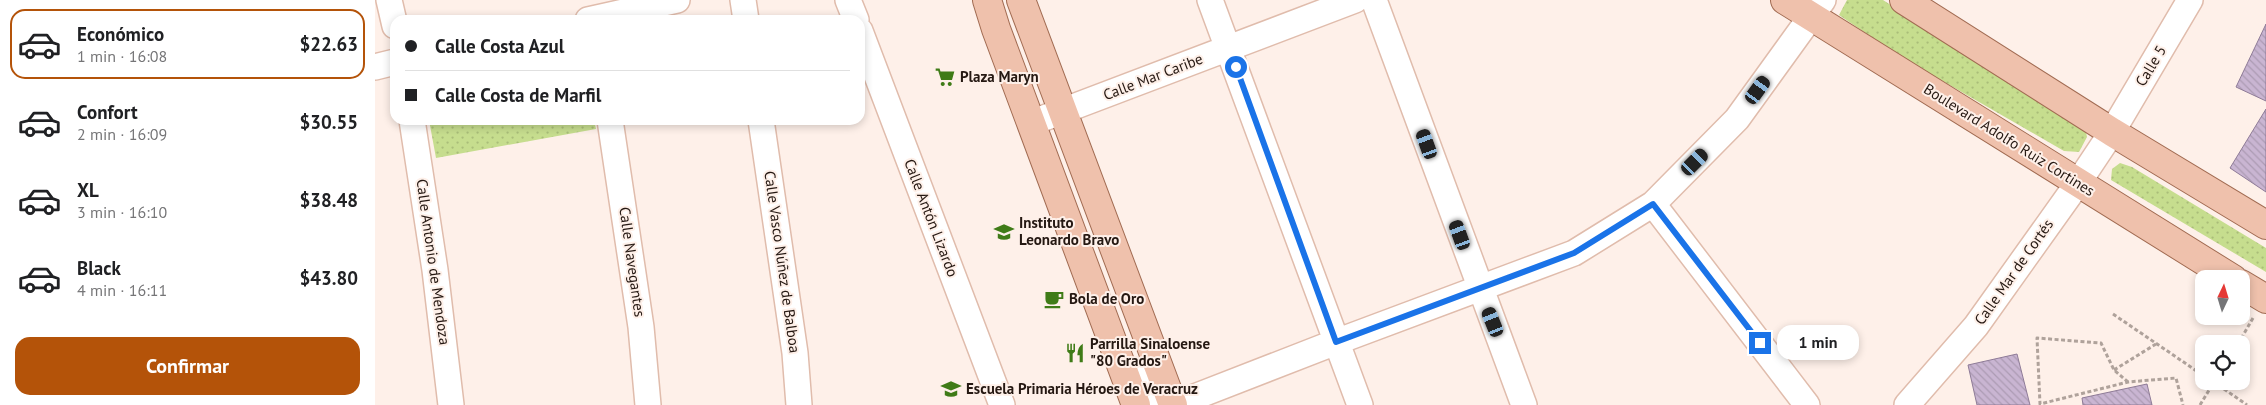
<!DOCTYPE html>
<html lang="es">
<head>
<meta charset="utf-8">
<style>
	:root { --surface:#fff; --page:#f6f6f6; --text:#202124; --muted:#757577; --line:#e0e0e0; --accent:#b45309 }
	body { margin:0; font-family:"PT Sans",sans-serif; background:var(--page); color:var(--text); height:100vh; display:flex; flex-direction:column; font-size:19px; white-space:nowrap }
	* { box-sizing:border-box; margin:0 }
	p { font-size:16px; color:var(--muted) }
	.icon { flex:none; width:28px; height:28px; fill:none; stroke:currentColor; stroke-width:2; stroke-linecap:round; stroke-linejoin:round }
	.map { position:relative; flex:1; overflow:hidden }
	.sheet { display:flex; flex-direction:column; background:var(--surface); width:375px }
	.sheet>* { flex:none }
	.banner { position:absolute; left:15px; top:15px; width:475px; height:110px; border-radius:15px; box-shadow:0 2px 8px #0003; display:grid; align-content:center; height:110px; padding:0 15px; background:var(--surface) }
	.needle { width:32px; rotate:4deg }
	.fabs { position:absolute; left:1820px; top:270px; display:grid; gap:10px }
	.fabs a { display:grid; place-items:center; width:55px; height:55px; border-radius:10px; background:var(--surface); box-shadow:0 2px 8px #0003; font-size:25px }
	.end { position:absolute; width:22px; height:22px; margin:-11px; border:6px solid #1a73e8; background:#fff; box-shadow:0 0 0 2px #fff }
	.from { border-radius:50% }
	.bubble { position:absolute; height:35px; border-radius:15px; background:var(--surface); box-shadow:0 2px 8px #0003; font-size:16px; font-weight:700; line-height:35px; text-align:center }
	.car { position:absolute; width:15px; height:30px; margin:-15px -8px; border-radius:6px; box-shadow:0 0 4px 1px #0007; background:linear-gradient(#222 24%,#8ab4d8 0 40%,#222 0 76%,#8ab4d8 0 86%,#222 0) }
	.banner b { display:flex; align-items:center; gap:18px; height:48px; font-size:19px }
	.banner b+b { border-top:1px solid var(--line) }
	.banner i { width:12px; height:12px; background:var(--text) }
	ul { padding:9px 0 0; list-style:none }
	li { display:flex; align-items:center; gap:15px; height:70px; margin:0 10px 8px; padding:0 5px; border:2px solid transparent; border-radius:15px }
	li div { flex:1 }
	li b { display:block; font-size:19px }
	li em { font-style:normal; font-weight:700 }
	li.selected { border-color:var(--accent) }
	li>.icon { width:45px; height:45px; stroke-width:1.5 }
	.primary-button { display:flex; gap:10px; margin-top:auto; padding:10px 15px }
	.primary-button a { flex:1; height:58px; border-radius:15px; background:var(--accent); color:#fff; font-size:20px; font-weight:700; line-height:58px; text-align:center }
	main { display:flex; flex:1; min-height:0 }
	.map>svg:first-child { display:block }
	.grass { fill:url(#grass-dots) }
	.building { fill:url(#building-back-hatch); stroke:#8e7b97 }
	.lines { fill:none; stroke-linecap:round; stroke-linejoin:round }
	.minor-casing { stroke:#e0bcac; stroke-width:28 }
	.major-casing { stroke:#a16b52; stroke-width:30 }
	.path { stroke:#afa29b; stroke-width:3; stroke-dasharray:4 2.5; stroke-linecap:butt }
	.minor { stroke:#fff; stroke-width:25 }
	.major { stroke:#efc1ac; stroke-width:28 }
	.route { stroke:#1a73e8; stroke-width:6 }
	.labels { text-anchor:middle; stroke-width:4; stroke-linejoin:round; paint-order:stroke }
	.street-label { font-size:15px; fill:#251812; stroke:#fef0e9 }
	.poi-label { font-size:15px; font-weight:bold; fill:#251812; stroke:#fef0e9; text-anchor:start }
</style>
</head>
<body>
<main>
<section class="sheet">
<ul>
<li class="selected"><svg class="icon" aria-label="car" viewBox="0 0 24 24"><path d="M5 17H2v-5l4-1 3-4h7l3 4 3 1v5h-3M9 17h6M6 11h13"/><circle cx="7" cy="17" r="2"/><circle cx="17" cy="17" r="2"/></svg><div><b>Económico</b><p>1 min · 16:08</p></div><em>$22.63</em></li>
<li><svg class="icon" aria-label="car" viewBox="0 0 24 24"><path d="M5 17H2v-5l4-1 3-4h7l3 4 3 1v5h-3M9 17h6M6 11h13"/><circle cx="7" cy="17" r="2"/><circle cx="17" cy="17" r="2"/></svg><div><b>Confort</b><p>2 min · 16:09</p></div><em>$30.55</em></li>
<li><svg class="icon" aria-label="car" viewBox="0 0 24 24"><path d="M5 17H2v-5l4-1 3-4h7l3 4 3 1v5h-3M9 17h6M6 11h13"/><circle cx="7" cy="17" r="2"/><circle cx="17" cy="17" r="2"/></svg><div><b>XL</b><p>3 min · 16:10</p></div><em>$38.48</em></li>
<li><svg class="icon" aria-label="car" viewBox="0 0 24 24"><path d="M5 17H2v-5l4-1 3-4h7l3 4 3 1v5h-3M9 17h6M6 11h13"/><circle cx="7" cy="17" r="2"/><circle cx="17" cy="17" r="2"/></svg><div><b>Black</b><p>4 min · 16:11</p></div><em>$43.80</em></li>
</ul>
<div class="primary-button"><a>Confirmar</a></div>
</section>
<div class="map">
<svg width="1891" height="405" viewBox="0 0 1891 405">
	<defs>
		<pattern id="grass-dots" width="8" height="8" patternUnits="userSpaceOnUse" patternTransform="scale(1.25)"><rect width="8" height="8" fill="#c6dd8e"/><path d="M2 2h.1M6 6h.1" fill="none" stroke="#aabd79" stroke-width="1.8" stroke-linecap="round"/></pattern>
		<pattern id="building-back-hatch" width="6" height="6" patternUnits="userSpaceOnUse" patternTransform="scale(1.25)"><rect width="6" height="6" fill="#c9b5d2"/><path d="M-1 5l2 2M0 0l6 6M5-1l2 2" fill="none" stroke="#ac9bb3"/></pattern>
	</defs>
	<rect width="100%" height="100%" fill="#fef0e9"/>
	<path class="grass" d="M1472,0H1508L1711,132L1712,137L1704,152L1689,151L1526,57L1464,15Z
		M54,120H219L221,129L61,158Z
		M1745,163L1757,167L1891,248V272L1736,180L1737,169Z"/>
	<path class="building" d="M1891,24V101L1861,87Z
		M1891,109V192L1855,168Z
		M1642,354L1655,405H1602L1593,365Z
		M1772,384L1777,405H1708L1707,398Z"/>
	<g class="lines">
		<defs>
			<path id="minor" d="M14,0L20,26
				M368,0L371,20
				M473,0L481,20
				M835,0L985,405
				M999,0L1149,405
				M213,20L302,0
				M485,31L627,405
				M0,67L20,62
				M37,120L60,270L76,405
				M235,120L266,327L273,405
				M386,120L420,353L424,405
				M656,123L980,0
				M1278,204L1432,405
				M758,370C767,396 768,400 797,405
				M799,405L961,342L1199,253L1278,204L1362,119L1448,0
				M1532,405L1601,326L1703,183L1737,132L1815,0"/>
			<path id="major" d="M612,0L621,29L761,405
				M646,0L798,405
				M1410,0L1858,279
				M1529,0L1737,132L1891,225
				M1866,284L1891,299"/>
		</defs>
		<use href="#minor" class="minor-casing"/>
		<use href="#major" class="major-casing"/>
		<path class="path" d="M1738,314L1829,376
			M1863,344L1878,318
			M1739,370L1781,344
			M1753,382L1739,370L1726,343L1662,338L1665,404L1753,382L1801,378L1808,405
			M1825,405L1839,382L1872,405"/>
		<use href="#minor" class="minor"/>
		<use href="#major" class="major"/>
	</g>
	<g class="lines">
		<path class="route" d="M861,67L961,342L1199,253L1278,204L1385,343"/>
	</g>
	<defs>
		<symbol id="supermarket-bare" viewBox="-9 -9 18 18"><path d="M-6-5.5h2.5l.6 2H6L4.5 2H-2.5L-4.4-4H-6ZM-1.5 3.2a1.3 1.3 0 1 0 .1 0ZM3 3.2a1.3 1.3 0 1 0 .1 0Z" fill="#3f7b17" stroke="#fef0e9" stroke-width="2.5" paint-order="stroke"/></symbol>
		<symbol id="school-bare" viewBox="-9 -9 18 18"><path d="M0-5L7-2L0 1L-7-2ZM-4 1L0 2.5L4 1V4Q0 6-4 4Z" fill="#3f7b17" stroke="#fef0e9" stroke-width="2.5" paint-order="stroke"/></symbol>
		<symbol id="cafe-bare" viewBox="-9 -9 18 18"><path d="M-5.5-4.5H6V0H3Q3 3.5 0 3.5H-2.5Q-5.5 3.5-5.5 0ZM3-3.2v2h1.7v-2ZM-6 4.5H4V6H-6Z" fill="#3f7b17" stroke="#fef0e9" stroke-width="2.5" paint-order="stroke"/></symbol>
		<symbol id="restaurant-bare" viewBox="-9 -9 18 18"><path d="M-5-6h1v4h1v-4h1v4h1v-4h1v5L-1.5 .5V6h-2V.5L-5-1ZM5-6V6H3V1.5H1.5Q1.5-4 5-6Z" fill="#3f7b17" stroke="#fef0e9" stroke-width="2.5" paint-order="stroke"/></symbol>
	</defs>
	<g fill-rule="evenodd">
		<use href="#supermarket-bare" x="556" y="63" width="28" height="28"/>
		<use href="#school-bare" x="615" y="218" width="28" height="28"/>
		<use href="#cafe-bare" x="665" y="285" width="28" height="28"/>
		<use href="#restaurant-bare" x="686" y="339" width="28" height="28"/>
		<use href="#school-bare" x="562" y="375" width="28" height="28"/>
	</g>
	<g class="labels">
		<g class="street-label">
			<text transform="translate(1776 66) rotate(-59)" y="5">Calle 5</text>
			<text transform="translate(778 77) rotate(-21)" y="5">Calle Mar Caribe</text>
			<text transform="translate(1634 140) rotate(32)" y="5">Boulevard Adolfo Ruiz Cortines</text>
			<text transform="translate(556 218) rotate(69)" y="5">Calle Antón Lizardo</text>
			<text transform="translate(58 262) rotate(82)" y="5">Calle Antonio de Mendoza</text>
			<text transform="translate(257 262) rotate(82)" y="5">Calle Navegantes</text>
			<text transform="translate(407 262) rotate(82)" y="5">Calle Vasco Núñez de Balboa</text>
			<text transform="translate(1639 272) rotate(-55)" y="5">Calle Mar de Cortés</text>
		</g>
		<g class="poi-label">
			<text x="585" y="82">Plaza Maryn</text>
			<text x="644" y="228">Instituto<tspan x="644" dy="17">Leonardo Bravo</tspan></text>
			<text x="694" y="304">Bola de Oro</text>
			<text x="715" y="349">Parrilla Sinaloense<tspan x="715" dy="17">"80 Grados"</tspan></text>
			<text x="591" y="394">Escuela Primaria Héroes de Veracruz</text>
		</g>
	</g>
</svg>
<div class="fabs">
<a><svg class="needle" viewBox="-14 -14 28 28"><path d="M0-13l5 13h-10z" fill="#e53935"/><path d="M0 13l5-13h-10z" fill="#757577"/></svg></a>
<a><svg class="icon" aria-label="locate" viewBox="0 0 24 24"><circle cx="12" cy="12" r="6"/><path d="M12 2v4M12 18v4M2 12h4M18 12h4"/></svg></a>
</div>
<i class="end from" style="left:861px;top:67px"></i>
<i class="end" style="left:1385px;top:343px"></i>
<div class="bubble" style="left:1402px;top:325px;width:82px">1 min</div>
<i class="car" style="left:1383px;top:90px;rotate:36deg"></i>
<i class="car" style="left:1052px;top:144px;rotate:340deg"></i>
<i class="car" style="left:1320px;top:162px;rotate:45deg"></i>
<i class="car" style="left:1085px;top:235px;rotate:340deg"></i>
<i class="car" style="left:1118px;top:322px;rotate:338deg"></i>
<div class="banner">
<b><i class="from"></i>Calle Costa Azul</b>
<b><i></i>Calle Costa de Marfil</b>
</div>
</div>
</main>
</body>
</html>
